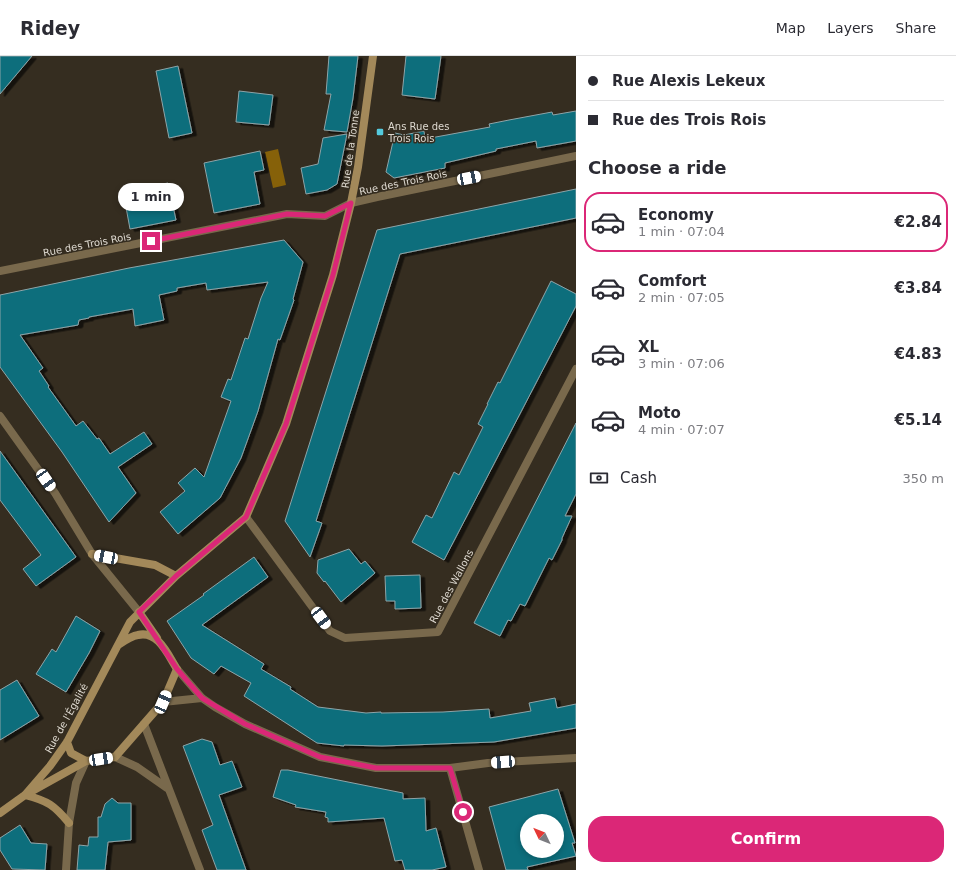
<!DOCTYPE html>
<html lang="en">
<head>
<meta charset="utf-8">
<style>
	:root { --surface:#fff; --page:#f7f7f7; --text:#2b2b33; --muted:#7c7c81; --line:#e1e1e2; --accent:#db2777 }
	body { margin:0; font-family:"DejaVu Sans",sans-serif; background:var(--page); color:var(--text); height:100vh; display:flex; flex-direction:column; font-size:15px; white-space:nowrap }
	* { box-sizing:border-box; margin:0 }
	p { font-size:13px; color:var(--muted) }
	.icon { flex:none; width:22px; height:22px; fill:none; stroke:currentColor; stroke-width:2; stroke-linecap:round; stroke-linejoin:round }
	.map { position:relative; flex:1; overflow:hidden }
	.side { display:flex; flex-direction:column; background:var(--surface); width:380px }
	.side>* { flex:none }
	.top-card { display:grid; align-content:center; height:88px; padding:0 12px; background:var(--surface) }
	.needle { width:26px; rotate:313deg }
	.buttons { position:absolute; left:520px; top:758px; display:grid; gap:8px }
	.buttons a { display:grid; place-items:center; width:44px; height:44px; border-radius:50%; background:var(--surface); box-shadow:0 2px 6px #0003; font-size:20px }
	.end { position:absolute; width:18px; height:18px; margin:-9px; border:5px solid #db2777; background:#fff; box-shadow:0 0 0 2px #fff }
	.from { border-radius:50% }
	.bubble { position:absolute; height:28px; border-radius:14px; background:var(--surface); box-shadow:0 2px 6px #0003; font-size:13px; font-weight:800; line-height:28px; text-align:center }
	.car { position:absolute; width:12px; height:24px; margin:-12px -6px; border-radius:5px; box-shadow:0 0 3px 1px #0007; background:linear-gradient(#fff 24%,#345 0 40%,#fff 0 76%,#345 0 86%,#fff 0) }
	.top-card b { display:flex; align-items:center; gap:14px; height:38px; font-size:15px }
	.top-card b+b { border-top:1px solid var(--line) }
	.top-card i { width:10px; height:10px; background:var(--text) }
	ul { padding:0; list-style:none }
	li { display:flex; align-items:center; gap:12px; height:60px; margin:0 8px 6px; padding:0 4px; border:2px solid transparent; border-radius:16px }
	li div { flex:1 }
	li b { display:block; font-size:15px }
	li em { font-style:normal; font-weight:800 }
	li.current { border-color:var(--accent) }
	li>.icon { width:36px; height:36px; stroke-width:1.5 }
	h2 { padding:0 12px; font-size:18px; line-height:48px }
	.pay { display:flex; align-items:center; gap:10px; height:44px; padding:0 12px; font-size:15px }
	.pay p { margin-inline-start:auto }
	.cta { display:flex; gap:8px; margin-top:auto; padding:8px 12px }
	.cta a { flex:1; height:46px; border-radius:16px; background:var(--accent); color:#fff; font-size:16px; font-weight:800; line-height:46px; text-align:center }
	header { display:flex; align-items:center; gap:24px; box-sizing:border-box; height:56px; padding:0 20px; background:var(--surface); border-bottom:1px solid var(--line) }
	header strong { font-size:19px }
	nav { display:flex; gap:22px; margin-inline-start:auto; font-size:14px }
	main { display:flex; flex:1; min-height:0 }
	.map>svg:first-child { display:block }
	.water { fill:#866109 }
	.building { fill:#0b6e7c; stroke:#8ea4a8; fill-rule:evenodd; filter:url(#shadow) }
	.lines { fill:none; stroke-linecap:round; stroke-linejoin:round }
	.street { stroke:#79694c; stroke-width:8 }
	.secondary { stroke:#a3895a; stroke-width:8 }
	.route { stroke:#db2777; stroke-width:5 }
	.poi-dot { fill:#54cadd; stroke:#352d20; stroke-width:1.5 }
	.labels { text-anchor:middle; stroke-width:3; stroke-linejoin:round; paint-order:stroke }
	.poi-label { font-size:10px; fill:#ded9d0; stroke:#352d20; text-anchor:start }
	.street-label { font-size:10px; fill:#ded9d0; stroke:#352d20 }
</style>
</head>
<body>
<header>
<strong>Ridey</strong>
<nav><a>Map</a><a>Layers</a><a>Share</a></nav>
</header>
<main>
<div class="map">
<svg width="576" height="814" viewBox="0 0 576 814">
	<defs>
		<filter id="shadow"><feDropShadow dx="4.5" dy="2.5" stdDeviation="0" flood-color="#0009"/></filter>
	</defs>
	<rect width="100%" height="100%" fill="#352d20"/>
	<path class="water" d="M278,93L286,129L273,132L265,96Z"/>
	<path class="building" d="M0,0H32L0,38Z
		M329,0H358L353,42L347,76L324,74L331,38H326Z
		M406,0H441L435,43L402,39Z
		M178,10L192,77L169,82L156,15Z
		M239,35L273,39L269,69L236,66Z
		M576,55V85L537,92L536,85L496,93V95L445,107V112L394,122L386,116L395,77L404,79L424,75L425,83L490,71L489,68L509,64L552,56L553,59Z
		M347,78L337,128L327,134L306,138L301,112L318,108L323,82Z
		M260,95L264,114L254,116L260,148L214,157L204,107Z
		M168,127L176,164L130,173L123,135Z
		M576,133V162L400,198L316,465L322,467L310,501L285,465L377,174Z
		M284,184L303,206L293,243L294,244L280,284L278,283L258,355L241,402L220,442L178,478L160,456L185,435L178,427L195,412L204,421L231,345L221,341L228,323L231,324L245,282L248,283L261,242L268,226L207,234L206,227L177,232V235L159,239L164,264L135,270L133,253L89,261V262L79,264L78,269L20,279L43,312L39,315L49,330L48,331L76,370L83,365L97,383L99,382L110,398L144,376L152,388L118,411L136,437L109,466L62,396L0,311V239L129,212Z
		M551,225L576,238V250L444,504L412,486L426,459L432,462L454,416L459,419L483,371L478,368L488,348H487L498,326L500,327Z
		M576,367V438L565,460H572L562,482V484L552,504L549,502L525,550L520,548L511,565L508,564L500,580L474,567Z
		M0,395L76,501L36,530L23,513L41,499L0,444Z
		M349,493L361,508L365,505L375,517L341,546L325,525L324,526L317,517L318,504Z
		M254,501L268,521L202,569L264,608L261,613L291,631L290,633L318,651L366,657L381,656V657L443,656L489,653L490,662L531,655L529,647L555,642L557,652L576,648V672L494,686L382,690L344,689V690L317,687L244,640L251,627L221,610L214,618L191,602L167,565L204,539L203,538Z
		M420,519L421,552L395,553V545H386L385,520Z
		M76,560L100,575L89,597L66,636L36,618L52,593L56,596Z
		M17,624L39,660L0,684V634Z
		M202,683L212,686L220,709L232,705L242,731L219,739L246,814H217L202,774L213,769L183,690Z
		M281,714H288L403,737V743L425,742L426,775L436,772L446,811L432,814H405L402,804L395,805L384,762L328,766V762L325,761L326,756L295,751L296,749L273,741Z
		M558,733L575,787H572L576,800L527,811L528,814H506L489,751ZM527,765H557V795H527Z
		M112,742L118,747H131V784L108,786L105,814H77L79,789L88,790L89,781H98V761H101L105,748Z
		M20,769L31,787L47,788L45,814L12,813L0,794V782Z"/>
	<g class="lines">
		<path class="street" d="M0,215L287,158L325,160L351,147L377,141L576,100
			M0,360L55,437L92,498L139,556
			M246,461L330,575L345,582L438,576L576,313
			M177,613L202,642L215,651L245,668L320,701L376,712H450L488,707L576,702
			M163,646L202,642
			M144,668L200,814
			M115,701L137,711L167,732
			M450,712L479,814
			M66,814L69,767L76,727L86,705"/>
		<path class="secondary" d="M92,498L155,509L176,520
			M139,556L157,582
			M67,686L71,697L86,705
			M25,739L50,710L67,686L130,566L176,520L246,461L286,368L333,219L351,147L358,111L373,0
			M25,739C48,745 54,749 69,767
			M0,757L25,739L86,705L115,701L163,646L177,613C168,599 158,574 138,579C131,580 124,585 118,589"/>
	</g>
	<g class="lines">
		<path class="route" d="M151,185L287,158L325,160L351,147L333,219L286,368L246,461L176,520L139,556L177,613L202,642L245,668L320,701L376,712H450L463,756"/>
	</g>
	<rect class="poi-dot" x="376" y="72" width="8" height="8" rx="2"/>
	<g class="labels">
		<g class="poi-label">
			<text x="388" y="74">Ans Rue des<tspan x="388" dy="12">Trois Rois</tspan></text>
		</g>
		<g class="street-label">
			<text transform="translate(350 93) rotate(-82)" y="4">Rue de la Tonne</text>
			<text transform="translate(403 126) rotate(-12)" y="4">Rue des Trois Rois</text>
			<text transform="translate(87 188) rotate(-11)" y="4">Rue des Trois Rois</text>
			<text transform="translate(451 530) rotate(-62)" y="4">Rue des Wallons</text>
			<text transform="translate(66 662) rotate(-61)" y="4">Rue de l'Égalité</text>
		</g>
	</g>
</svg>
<div class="buttons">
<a><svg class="needle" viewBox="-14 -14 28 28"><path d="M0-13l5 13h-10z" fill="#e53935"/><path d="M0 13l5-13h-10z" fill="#7c7c81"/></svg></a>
</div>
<i class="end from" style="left:463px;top:756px"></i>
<i class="end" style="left:151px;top:185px"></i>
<div class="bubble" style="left:118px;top:127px;width:66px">1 min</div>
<i class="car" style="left:469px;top:122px;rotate:79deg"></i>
<i class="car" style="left:46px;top:424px;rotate:145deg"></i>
<i class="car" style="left:106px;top:501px;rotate:281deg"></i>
<i class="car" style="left:321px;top:562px;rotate:143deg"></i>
<i class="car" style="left:163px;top:646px;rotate:23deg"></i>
<i class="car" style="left:101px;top:703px;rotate:81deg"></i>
<i class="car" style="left:503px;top:706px;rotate:266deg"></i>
</div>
<section class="side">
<div class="top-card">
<b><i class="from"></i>Rue Alexis Lekeux</b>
<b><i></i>Rue des Trois Rois</b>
</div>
<h2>Choose a ride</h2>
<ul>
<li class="current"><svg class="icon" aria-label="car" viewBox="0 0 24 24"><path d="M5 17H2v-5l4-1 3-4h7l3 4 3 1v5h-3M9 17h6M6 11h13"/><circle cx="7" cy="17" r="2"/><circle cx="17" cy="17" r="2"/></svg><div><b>Economy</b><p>1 min · 07:04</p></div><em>€2.84</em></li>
<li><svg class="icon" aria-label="car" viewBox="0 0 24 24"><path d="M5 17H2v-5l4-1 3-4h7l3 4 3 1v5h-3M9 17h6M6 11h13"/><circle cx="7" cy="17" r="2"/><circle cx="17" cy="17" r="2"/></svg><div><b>Comfort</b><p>2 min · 07:05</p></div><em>€3.84</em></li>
<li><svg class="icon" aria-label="car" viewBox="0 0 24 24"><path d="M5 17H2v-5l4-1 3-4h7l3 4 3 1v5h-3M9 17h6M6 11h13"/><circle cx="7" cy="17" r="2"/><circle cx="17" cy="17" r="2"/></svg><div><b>XL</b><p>3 min · 07:06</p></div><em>€4.83</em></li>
<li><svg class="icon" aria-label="car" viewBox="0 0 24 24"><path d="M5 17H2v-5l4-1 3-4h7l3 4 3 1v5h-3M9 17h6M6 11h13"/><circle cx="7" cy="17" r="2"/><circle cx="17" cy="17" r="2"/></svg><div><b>Moto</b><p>4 min · 07:07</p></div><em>€5.14</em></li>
</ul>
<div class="pay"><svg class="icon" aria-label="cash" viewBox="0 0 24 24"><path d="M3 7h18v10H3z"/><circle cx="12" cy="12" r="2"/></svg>Cash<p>350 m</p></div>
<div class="cta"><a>Confirm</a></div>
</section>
</main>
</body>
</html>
